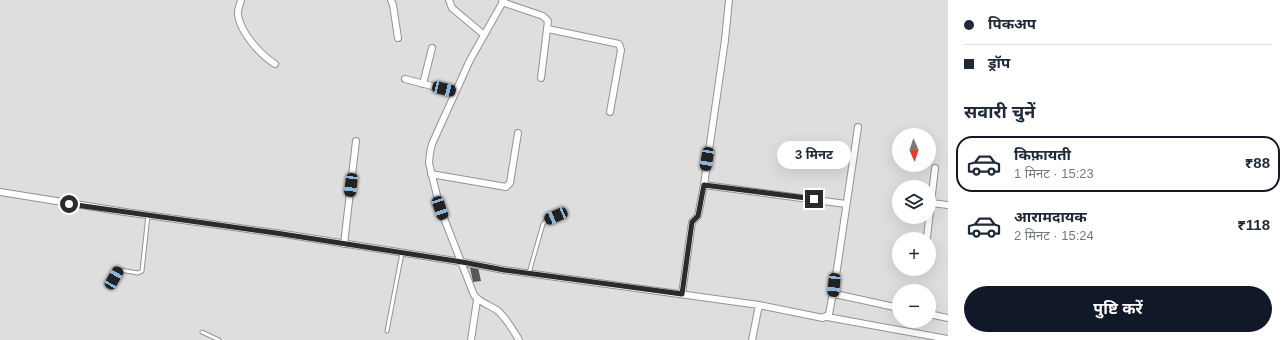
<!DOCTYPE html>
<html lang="hi">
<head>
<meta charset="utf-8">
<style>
	:root { --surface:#fff; --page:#f2f2f3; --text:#1f2937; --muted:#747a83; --line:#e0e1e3; --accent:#111827 }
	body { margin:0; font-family:Arial,"Noto Sans Devanagari",sans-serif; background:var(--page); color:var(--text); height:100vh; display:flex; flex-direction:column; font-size:15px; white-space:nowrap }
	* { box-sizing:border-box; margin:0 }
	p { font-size:13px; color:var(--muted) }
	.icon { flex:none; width:22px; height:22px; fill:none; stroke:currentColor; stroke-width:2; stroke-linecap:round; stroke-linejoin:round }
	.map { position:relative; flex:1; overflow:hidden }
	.side { display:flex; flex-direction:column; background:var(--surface); width:340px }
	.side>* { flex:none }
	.guide { display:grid; align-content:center; height:88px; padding:0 16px; background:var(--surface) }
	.needle { width:26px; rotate:177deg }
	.buttons { position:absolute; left:892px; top:128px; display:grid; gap:8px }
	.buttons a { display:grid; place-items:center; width:44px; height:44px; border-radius:50%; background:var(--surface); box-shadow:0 4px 16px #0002; font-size:20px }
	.end { position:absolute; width:18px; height:18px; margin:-9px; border:5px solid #2b2b2b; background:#fff; box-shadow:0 0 0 2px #fff }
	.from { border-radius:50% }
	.bubble { position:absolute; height:28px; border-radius:14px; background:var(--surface); box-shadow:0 4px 16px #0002; font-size:13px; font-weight:700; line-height:28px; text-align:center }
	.car { position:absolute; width:12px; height:24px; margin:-12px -6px; border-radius:5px; box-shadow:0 0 3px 1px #0007; background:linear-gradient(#222 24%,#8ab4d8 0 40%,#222 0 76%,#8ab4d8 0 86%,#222 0) }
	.guide b { display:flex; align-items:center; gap:14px; height:38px; font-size:15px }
	.guide b+b { border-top:1px solid var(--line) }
	.guide i { width:10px; height:10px; background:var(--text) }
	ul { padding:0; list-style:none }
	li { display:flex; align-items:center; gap:12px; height:56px; margin:0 8px 6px; padding:0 8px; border:2px solid transparent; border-radius:16px }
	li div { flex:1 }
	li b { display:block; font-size:15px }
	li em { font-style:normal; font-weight:700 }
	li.selected { border-color:var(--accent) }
	li>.icon { width:36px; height:36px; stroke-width:1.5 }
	h2 { padding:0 16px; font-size:18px; line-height:48px }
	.action { display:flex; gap:8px; margin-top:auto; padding:8px 16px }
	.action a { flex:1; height:46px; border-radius:24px; background:var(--accent); color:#fff; font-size:16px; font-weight:700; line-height:46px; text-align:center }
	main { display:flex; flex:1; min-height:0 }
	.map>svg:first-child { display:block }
	.building { fill:#575859 }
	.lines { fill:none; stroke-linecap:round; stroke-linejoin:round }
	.lane-casing { stroke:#939394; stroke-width:5 }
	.street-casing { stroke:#939394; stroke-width:8 }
	.lane { stroke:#fff; stroke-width:3 }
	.street { stroke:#fff; stroke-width:6 }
	.route { stroke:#2b2b2b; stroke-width:5 }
</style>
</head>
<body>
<main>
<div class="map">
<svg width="948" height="340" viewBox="0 0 948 340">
	<rect width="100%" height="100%" fill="#dededf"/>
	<path class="building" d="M478,267L481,281L473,282L470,268Z"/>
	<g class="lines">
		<defs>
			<path id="lane" d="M529,273L543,224L547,220L556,216
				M110,285L120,270L138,273L142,271L148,215
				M387,331L402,253
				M202,332L219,340"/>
			<path id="street" d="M241,0C240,5 237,10 238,15C241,34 261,55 275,64
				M391,0L393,5L398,38
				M449,0L452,8L483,34
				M504,0L470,60L432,144L430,153L429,163L440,208L474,295C480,303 490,305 498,311C507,319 513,330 519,340
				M502,2L543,16L548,21L541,78
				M548,29L619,44L621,50L610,112
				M405,79L455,92
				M423,84L432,48
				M431,174L506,187L510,183L518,133
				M704,185L846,204
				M0,192L125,212L290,235L462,262L504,270L759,305L823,318L829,314L832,298L835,294L899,308
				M931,203L948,205
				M927,237L935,168
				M344,244L356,141
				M682,294L692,222L698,216L704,185L725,40L729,0
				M833,296L858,127
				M929,314L948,318
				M827,317L948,339
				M471,340L477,300
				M752,340L759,305"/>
		</defs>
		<use href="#lane" class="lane-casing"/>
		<use href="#street" class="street-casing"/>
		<use href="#lane" class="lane"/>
		<use href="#street" class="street"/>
	</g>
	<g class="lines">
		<path class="route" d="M69,204L276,233L462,262L504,270L682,294L692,222L698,216L704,185L814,199"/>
	</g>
</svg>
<div class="buttons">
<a><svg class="needle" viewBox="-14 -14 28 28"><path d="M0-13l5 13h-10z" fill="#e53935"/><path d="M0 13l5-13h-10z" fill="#747a83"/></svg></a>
<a><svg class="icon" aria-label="layers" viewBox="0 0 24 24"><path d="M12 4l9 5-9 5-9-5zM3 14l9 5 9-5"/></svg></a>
<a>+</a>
<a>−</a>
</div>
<i class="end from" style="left:69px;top:204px"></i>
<i class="end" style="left:814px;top:199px"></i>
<div class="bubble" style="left:777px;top:141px;width:74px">3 मिनट</div>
<i class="car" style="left:444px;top:89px;rotate:104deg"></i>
<i class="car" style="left:707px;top:159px;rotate:189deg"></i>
<i class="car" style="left:351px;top:185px;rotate:187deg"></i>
<i class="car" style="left:440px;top:208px;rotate:161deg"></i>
<i class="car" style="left:556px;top:216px;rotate:247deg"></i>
<i class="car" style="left:114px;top:278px;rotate:30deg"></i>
<i class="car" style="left:834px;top:285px;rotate:185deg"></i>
</div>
<section class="side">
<div class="guide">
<b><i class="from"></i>पिकअप</b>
<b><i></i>ड्रॉप</b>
</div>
<h2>सवारी चुनें</h2>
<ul>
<li class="selected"><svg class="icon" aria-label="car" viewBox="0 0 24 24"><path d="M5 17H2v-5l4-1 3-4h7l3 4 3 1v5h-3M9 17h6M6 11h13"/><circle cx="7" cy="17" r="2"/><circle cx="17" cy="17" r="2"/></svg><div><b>किफ़ायती</b><p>1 मिनट · 15:23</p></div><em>₹88</em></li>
<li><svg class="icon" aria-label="car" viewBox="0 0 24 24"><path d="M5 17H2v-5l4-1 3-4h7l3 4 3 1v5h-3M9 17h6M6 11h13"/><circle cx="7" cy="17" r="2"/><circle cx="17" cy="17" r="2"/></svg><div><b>आरामदायक</b><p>2 मिनट · 15:24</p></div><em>₹118</em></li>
</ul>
<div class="action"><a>पुष्टि करें</a></div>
</section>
</main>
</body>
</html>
